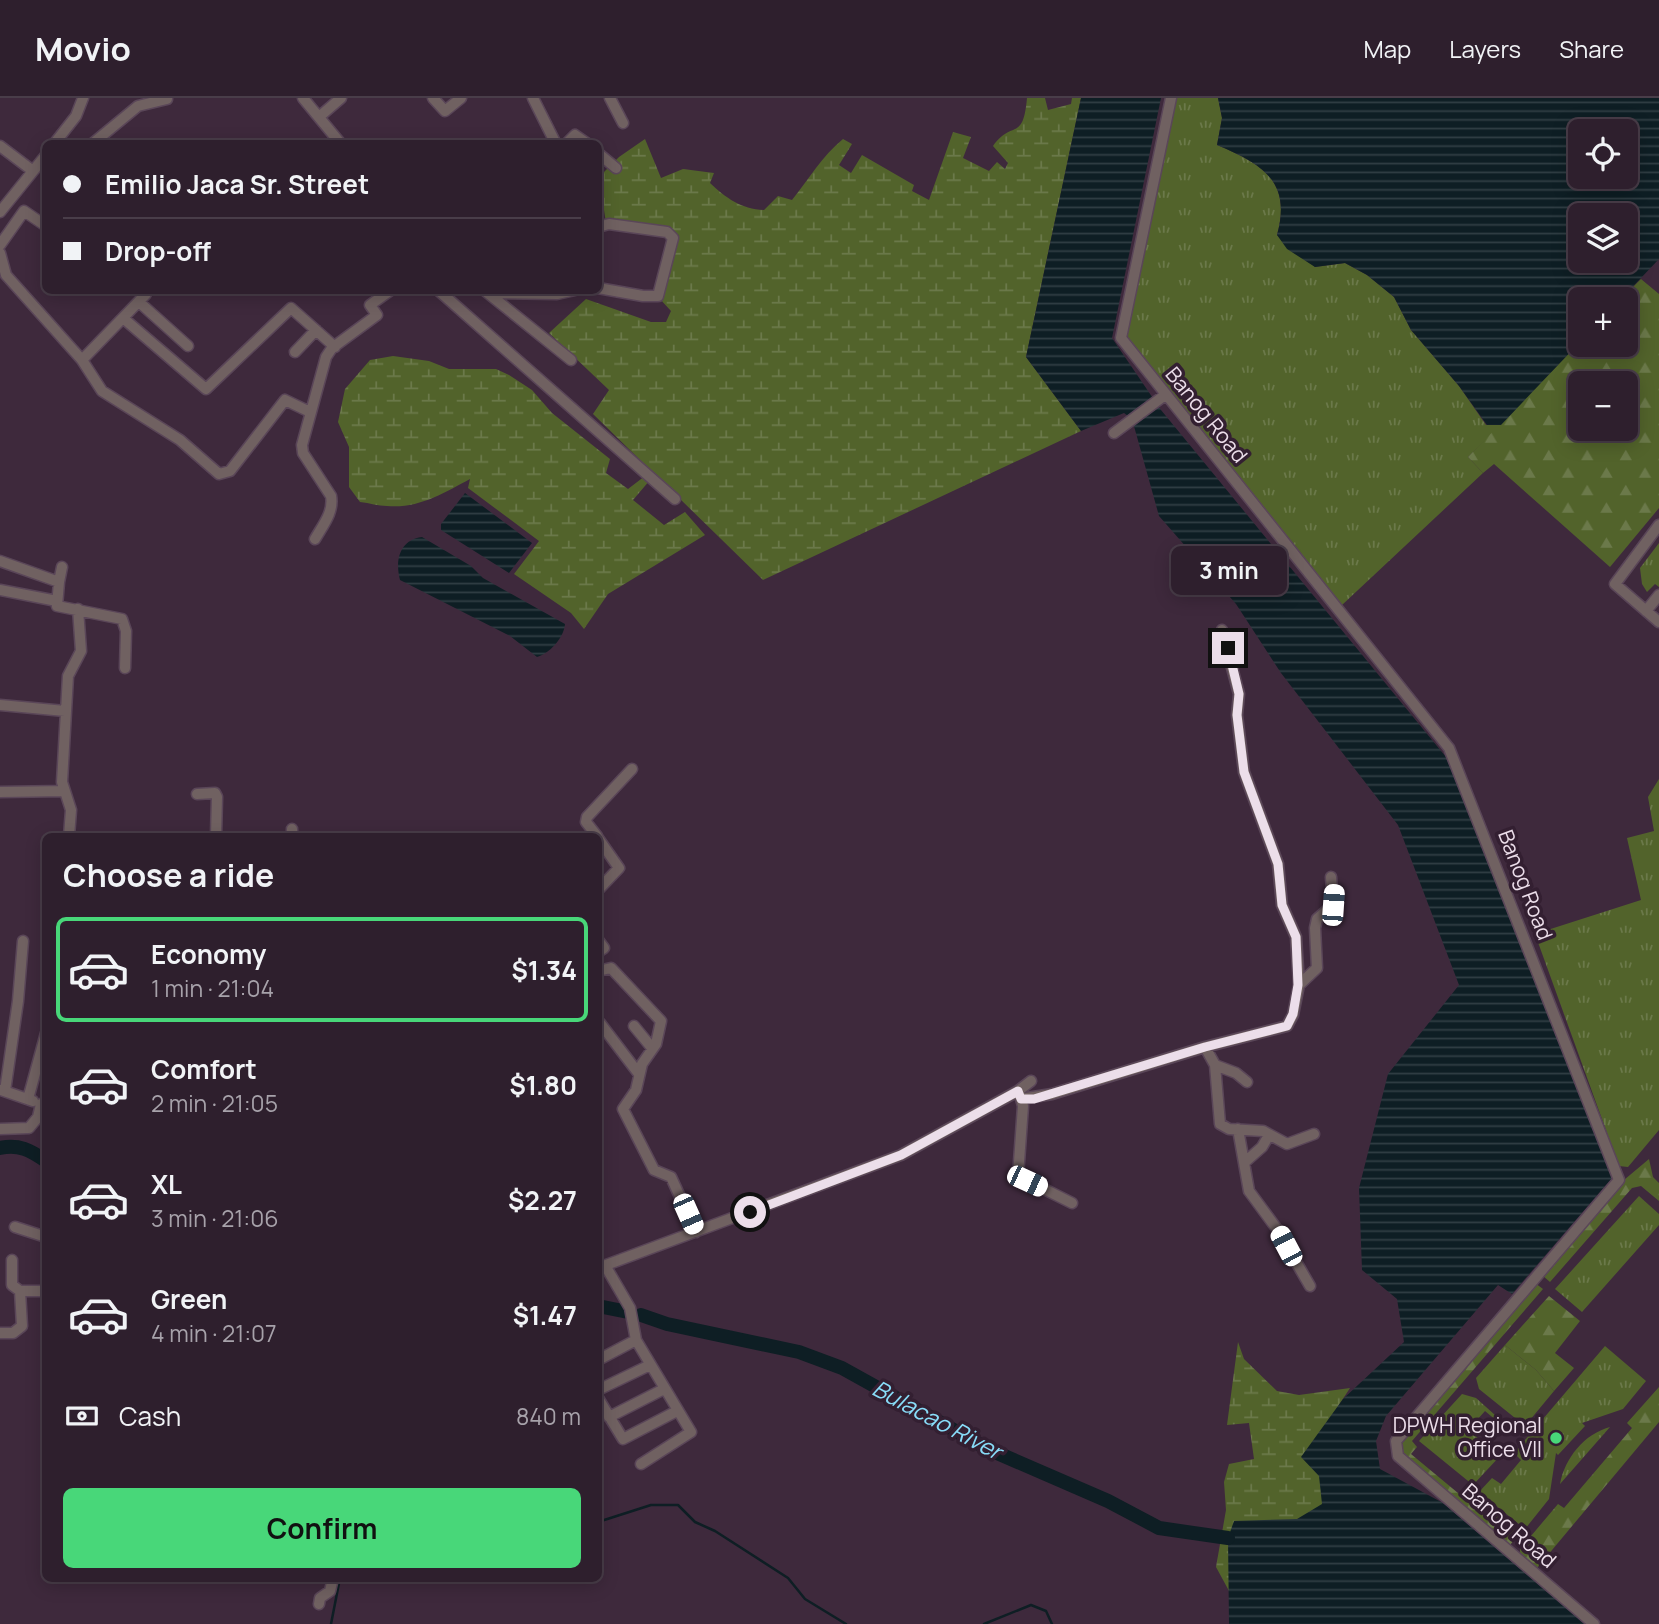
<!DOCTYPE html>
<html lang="en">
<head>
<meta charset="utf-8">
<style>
	:root { --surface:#2e1f2d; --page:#3a2c39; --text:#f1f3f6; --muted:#a7a2aa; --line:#493d49; --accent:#48d779 }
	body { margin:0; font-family:Manrope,sans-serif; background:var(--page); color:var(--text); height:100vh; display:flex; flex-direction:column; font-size:26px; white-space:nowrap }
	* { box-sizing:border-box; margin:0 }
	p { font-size:23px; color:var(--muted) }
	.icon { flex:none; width:38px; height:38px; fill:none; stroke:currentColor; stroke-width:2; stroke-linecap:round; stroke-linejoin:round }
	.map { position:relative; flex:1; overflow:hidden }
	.drawer { position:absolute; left:42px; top:735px; width:560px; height:749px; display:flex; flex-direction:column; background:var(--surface); border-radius:10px; box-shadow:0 4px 18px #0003,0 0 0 2px var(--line) }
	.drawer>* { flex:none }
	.top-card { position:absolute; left:42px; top:42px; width:560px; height:154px; border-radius:10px; box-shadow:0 4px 18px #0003,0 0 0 2px var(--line); display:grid; align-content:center; height:154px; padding:0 21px; background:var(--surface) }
	.controls { position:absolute; left:1568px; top:21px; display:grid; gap:14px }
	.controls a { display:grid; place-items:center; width:70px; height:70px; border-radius:10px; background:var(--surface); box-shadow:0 4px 18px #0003,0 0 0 2px var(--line); font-size:35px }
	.end { position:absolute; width:32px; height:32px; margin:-16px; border:9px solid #ecdeea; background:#111; box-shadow:0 0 0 4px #111 }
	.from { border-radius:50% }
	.bubble { position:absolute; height:49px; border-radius:10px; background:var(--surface); box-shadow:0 4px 18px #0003,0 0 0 2px var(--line); font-size:23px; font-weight:700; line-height:49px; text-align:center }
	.car { position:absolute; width:21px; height:42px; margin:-21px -10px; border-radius:9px; box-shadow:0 0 5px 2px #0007; background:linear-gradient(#fff 24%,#345 0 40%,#fff 0 76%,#345 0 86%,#fff 0) }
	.top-card b { display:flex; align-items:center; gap:24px; height:66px; font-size:26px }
	.top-card b+b { border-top:2px solid var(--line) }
	.top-card i { width:18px; height:18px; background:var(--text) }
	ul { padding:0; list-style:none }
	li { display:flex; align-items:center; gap:21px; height:105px; margin:0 14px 10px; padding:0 7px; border:4px solid transparent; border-radius:10px }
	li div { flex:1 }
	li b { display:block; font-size:26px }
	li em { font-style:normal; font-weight:700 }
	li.selected { border-color:var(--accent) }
	li>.icon { width:63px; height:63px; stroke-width:1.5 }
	h2 { padding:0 21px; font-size:32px; line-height:84px }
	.pay { display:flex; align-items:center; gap:18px; height:77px; padding:0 21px; font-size:26px }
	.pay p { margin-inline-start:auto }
	.cta { display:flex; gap:14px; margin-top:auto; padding:14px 21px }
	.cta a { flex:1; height:80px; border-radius:10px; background:var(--accent); color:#111; font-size:28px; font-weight:700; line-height:80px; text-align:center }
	header { display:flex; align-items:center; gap:42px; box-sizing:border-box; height:98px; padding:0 35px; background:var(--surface); border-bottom:2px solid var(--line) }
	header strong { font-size:33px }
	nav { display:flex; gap:38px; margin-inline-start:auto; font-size:24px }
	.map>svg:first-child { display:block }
	.grass { fill:url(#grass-tufts) }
	.forest { fill:url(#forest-firs); fill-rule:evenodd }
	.wetland { fill:url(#wetland-marsh) }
	.water { fill:url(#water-rules); fill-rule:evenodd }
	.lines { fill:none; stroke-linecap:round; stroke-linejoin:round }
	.stream { stroke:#0e1e24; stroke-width:2.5 }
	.river { stroke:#0e1e24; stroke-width:14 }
	.minor-casing { stroke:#5a4658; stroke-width:13 }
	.minor { stroke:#706161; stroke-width:10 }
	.route { stroke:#ecdeea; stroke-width:9 }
	.poi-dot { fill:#48d779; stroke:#331f31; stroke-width:2.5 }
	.labels { text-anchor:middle; stroke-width:7; stroke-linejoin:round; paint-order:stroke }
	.street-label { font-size:21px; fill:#ecdeea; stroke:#331f31 }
	.poi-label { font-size:21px; fill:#ecdeea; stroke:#331f31; text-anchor:end }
	.water-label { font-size:23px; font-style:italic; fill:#88dcf8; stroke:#331f31 }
</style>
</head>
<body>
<header>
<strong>Movio</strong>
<nav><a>Map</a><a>Layers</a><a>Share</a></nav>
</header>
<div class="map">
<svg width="1659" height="1526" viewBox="0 0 1659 1526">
	<defs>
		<pattern id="grass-tufts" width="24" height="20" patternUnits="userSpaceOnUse" patternTransform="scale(1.75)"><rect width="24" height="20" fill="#52632b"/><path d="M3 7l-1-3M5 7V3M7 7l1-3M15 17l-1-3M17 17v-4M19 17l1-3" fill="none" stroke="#6b794a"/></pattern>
		<pattern id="forest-firs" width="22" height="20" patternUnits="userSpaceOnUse" patternTransform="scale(1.75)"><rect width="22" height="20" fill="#52632b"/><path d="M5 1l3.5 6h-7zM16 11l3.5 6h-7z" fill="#6b794a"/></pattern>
		<pattern id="wetland-marsh" width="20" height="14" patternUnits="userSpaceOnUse" patternTransform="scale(1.75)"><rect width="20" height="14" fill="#52632b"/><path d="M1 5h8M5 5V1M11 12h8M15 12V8" fill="none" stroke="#6b794a"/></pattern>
		<pattern id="water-rules" width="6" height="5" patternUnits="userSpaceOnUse" patternTransform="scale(1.75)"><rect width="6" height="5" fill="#0e1e24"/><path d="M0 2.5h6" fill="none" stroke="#313e44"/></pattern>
	</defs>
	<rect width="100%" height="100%" fill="#3e293c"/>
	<path class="grass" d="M1176,0H1218L1222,20L1217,47C1262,66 1292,83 1277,137L1315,169L1345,165L1367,177L1394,199L1411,232L1459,288L1486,327H1501L1468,359L1483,375L1342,507L1128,242L1127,224Z
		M1659,445V489L1655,486L1647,494L1642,486L1640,470Z
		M1659,681V1032L1628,1069L1619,1068L1535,836L1641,802L1627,740L1654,733L1648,699Z
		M1639,1098L1659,1116V1127L1582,1214L1555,1191Z
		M1505,1247L1536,1272L1554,1293L1525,1328L1479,1291L1476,1280Z
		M1605,1248L1646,1283L1623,1311L1582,1325L1585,1328L1558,1357L1556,1355L1549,1401L1525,1431L1479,1394L1492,1380L1501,1386L1521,1362L1514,1355Z
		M1462,1296L1476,1300L1505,1326L1503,1328L1485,1313L1468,1332L1483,1344L1480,1347L1490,1356L1494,1352L1500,1358L1473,1387L1419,1343Z
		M1610,1329L1560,1386C1565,1360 1584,1336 1610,1329Z"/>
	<path class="forest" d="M1641,181L1659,196V410L1610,469L1494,366L1483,375L1468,359L1580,244V247H1626V201H1621ZM1580,285H1626V331H1580Z
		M1649,1061L1653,1079L1659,1085V1103L1641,1088L1632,1090L1550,1184L1542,1177L1624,1082Z
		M1535,1185L1543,1191L1412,1343L1417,1349L1411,1356L1464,1400L1470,1394L1520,1435L1510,1447L1402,1357L1400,1348Z
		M1549,1198L1580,1223L1555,1255L1574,1270L1554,1293L1536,1272L1505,1247Z
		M1659,1289V1324L1537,1470L1520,1455V1451L1558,1406L1564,1410L1632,1330L1627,1325Z"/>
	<path class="wetland" d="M1027,0H1045L1048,12L1071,6L1072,0H1081L1026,259L1081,333L763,482L593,316L609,292L549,235L586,201L651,224H666L671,213L660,201L679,137L606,125L599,79L619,59L645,41L661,80L683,71L714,75L710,85C726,100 741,111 764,112L778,98L792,102C809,81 822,58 843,41L852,46L839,67L851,75L862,57L914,87L912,93L929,102L953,34L971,39L963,60L989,73L997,64L1005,71L1008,65L993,48C1012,21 1023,45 1027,0Z
		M393,258L429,263L449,271H496L509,277L532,292L552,315L610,361L606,375L628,391L645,378L650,382L633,402L664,427L685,414L705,437L608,496L584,531L571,515L514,476L539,443L468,390L470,381C444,395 418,411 387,408C378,408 370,405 360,404L349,389V349L338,324L345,291L370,262Z
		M1238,1244L1244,1261L1277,1293L1299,1297L1350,1290L1309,1353L1331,1397L1241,1515L1216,1469L1226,1412L1224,1384L1229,1366L1254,1361L1249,1325L1227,1327Z"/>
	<path class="water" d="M1081,0H1161L1112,240L1161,312L1446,659L1612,1080L1512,1196L1498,1187L1386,1318L1376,1343L1380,1371L1443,1405L1585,1526H1229L1228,1440L1234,1423L1297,1421L1322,1406L1319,1378L1301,1359L1343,1301L1404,1244L1397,1201L1362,1172L1359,1090L1388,976L1459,887L1398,727L1281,575L1236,506L1159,418L1132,321L1124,315L1081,333L1026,259Z
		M1218,0H1659V161L1621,201H1580V244L1501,327H1487L1459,288L1411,232L1394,199L1367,177L1345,165L1315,169L1287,151L1277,137C1292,83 1262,66 1217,47L1222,20ZM1580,33H1626V79H1580ZM1580,117H1626V163H1580Z
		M465,395L532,445L509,475L441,432V426Z
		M422,439L471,468L483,480L565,526C564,540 549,556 537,559L510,538L400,482C395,463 399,442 422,439Z"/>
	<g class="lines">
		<path class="stream" d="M598,1424L651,1407H678L695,1424L715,1433L788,1480L805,1501L846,1526
			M331,1526L340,1480
			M984,1526L1031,1507L1046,1513L1052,1526"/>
		<path class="river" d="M0,1050C19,1046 30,1052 46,1063
			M598,1208L628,1214
			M641,1217L667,1226L799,1254L842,1270L988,1351L1108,1403L1159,1430L1228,1440"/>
		<defs>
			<path id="minor" d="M303,0L341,46
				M433,0L445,13L461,0
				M533,0L556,46
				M610,0L623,25
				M1171,0L1121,240L1449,650L1619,1082L1396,1343L1398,1358L1594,1526
				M319,19L341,0
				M54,46L76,18L83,0
				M92,46L138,8L167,1
				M566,46L575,37L588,46
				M0,48L33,73
				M598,55L616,70
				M0,114L46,57
				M598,129L609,126L667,134L673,140L658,198H643L598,190
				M0,147L24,113L46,128
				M0,155L6,177L82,262L102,293L180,342L219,376L230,373L285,302L310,314
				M438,192L675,401
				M484,192L571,262
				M488,195L557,196L575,192
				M139,204L188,248
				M123,220L206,291L291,210L335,249
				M295,254L316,232
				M82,262L146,196
				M1114,335L1165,297
				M1659,427L1615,486L1659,524
				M315,441C323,427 334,414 331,398L303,355L302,347L326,259L332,250L377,217L370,207L391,192
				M0,463L59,484L57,508L122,521L126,533L125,570
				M59,484L62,469
				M0,492L57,503
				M1646,513L1659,497
				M0,607L65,613
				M0,694L65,693
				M197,696L215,695L217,699L216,738
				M69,738L71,712L62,684L68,578L81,553L78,511
				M292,738V731
				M597,738L586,724L587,719L632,671
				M598,740L619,770L598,792
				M598,842L604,850L598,854
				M598,873L611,870L661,923L656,946L642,966L636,992L623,1011L654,1072L671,1079L696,1134
				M1299,887L1317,870L1315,830L1317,821L1333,807L1331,779
				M600,925L639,976
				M634,928L652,950
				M1205,949L1215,967L1220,1026L1229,1031L1263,1033L1287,1046L1314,1036
				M1215,967L1236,975L1247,984
				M1,992L33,1003
				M5,993L18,903L23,843
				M1020,997L1023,1008L1018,1078L1072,1105
				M28,1001L46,935
				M1021,1001L1052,996L1205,949L1287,928L1293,917L1299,887L1296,839L1282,807L1278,766L1244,674L1237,617L1239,596L1222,532
				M0,1031L29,1030L38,1019L41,1006
				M1238,1031L1249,1093L1277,1131L1310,1188
				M1245,1064L1262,1049L1269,1037
				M15,1129L46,1139
				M606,1169L630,1210L636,1242L691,1334L641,1366
				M598,1170L901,1057L1018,993L1031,983
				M20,1193H46
				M0,1235H13L22,1228L20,1193L12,1187V1162
				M598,1262L636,1242
				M598,1292L650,1267
				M598,1300L623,1341L677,1313
				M609,1319L664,1291
				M319,1506L320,1500L330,1493L333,1480"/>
		</defs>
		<use href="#minor" class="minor-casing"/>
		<use href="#minor" class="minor"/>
	</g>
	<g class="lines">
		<path class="route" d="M750,1114L901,1057L1018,993L1021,1001H1034L1205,949L1287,928L1293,916L1298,887L1296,839L1282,807L1278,766L1244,674L1237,617L1239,596L1228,550"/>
	</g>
	<circle class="poi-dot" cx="1556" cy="1340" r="7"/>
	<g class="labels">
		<g class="street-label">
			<text transform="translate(1206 317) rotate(51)" y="7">Banog Road</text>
			<text transform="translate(1525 787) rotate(69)" y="7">Banog Road</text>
			<text transform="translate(1509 1428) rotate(41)" y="7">Banog Road</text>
		</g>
		<g class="poi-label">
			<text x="1542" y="1335">DPWH Regional<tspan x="1542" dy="24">Office VII</tspan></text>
		</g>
		<g class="water-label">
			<text transform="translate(937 1322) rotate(28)" y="8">Bulacao River</text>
		</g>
	</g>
</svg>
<div class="controls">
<a><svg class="icon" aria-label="locate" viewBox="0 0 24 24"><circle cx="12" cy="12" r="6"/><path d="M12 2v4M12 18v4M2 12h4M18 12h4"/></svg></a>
<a><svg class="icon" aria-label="layers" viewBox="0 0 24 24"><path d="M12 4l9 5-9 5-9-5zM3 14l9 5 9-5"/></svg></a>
<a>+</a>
<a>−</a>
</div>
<i class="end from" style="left:750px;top:1114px"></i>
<i class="end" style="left:1228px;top:550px"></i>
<div class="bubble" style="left:1171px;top:448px;width:116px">3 min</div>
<i class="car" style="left:1333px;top:807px;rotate:4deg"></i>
<i class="car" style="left:1027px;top:1083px;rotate:115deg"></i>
<i class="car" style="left:688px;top:1116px;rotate:156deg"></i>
<i class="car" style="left:1286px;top:1148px;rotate:332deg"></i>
<div class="top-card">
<b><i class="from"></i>Emilio Jaca Sr. Street</b>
<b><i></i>Drop-off</b>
</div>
<section class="drawer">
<h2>Choose a ride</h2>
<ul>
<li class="selected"><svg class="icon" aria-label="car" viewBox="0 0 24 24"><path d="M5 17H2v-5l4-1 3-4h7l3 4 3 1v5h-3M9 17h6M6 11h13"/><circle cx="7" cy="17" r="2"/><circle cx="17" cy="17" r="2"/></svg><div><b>Economy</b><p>1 min · 21:04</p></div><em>$1.34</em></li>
<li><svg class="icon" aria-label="car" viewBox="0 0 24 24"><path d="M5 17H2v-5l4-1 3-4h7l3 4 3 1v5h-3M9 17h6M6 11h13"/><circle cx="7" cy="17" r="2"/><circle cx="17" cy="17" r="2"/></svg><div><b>Comfort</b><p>2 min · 21:05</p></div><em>$1.80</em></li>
<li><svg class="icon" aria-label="car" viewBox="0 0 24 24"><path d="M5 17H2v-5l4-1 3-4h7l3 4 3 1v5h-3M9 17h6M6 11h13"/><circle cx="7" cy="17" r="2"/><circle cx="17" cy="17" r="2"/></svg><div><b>XL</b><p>3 min · 21:06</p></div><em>$2.27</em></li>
<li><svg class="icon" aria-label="car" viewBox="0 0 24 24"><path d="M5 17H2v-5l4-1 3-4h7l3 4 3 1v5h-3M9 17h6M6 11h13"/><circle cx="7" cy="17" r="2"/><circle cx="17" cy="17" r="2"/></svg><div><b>Green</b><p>4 min · 21:07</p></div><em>$1.47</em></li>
</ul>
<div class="pay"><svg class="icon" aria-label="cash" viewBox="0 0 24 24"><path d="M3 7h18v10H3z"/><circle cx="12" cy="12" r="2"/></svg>Cash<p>840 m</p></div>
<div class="cta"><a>Confirm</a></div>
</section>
</div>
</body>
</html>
